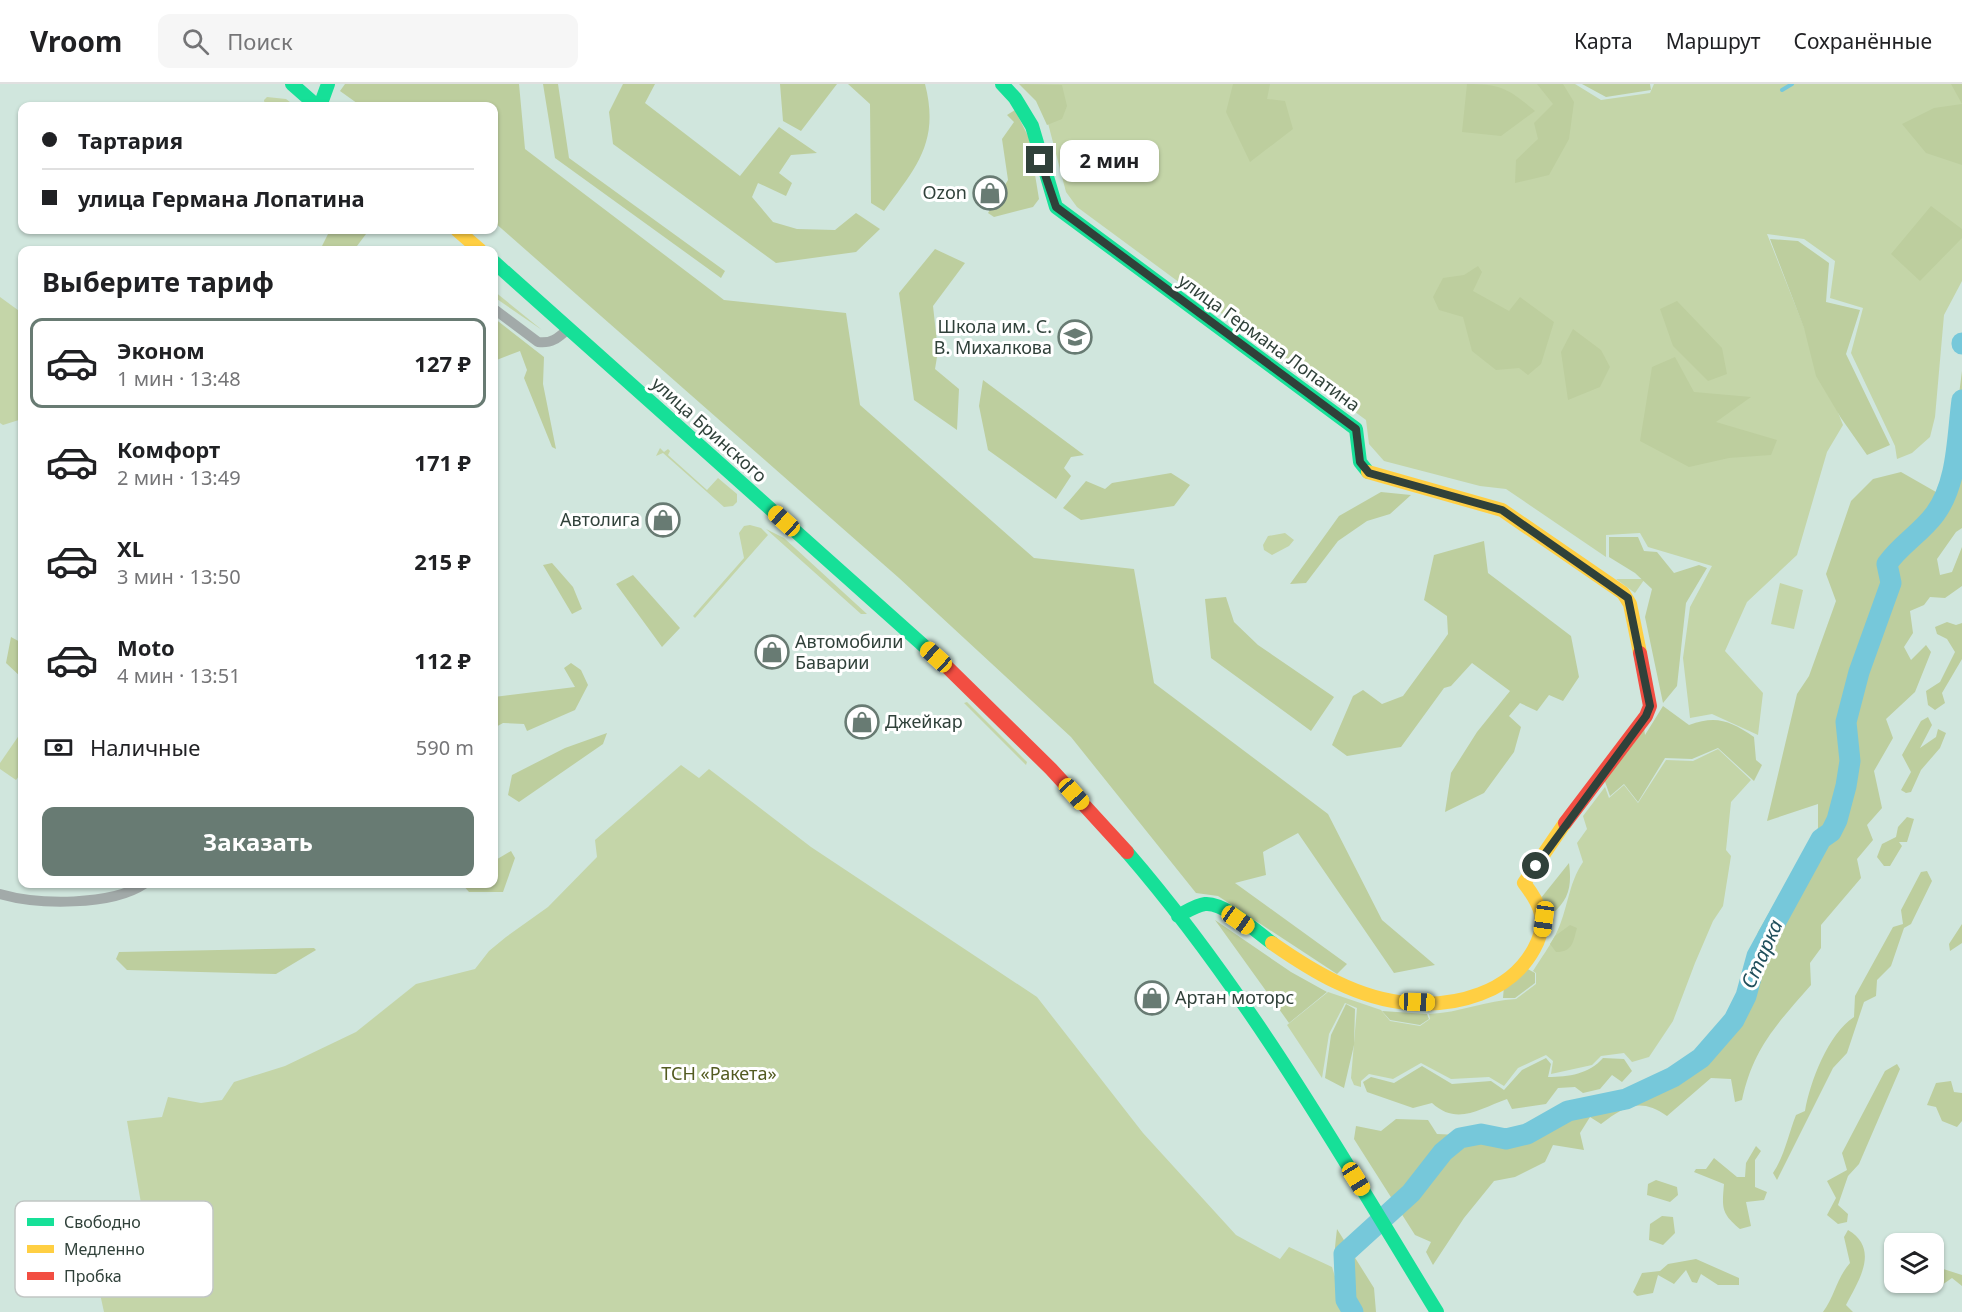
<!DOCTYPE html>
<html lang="ru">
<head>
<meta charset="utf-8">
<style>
	:root { --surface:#fff; --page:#f6f6f6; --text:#202124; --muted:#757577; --line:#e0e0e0; --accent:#687b73 }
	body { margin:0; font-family:"Noto Sans",sans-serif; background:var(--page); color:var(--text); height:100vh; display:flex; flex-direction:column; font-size:22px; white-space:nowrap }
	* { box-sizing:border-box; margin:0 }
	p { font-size:20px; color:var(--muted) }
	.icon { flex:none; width:33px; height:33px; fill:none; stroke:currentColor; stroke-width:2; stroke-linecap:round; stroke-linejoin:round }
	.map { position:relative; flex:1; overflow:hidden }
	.panel { position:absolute; left:18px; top:162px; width:480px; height:642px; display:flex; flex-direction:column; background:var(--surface); border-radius:12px; box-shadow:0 2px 4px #0004 }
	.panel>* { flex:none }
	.guide { position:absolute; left:18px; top:18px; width:480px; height:132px; border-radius:12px; box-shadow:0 2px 4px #0004; display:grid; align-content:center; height:132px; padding:0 24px; background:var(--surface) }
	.controls { position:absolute; left:1884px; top:1149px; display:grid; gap:12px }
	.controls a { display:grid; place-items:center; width:60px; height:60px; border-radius:12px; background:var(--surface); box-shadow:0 2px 4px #0004; font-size:30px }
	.end { position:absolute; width:27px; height:27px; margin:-14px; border:8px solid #30413a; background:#fff; box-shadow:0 0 0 3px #fff }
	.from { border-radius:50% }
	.bubble { position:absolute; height:42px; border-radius:12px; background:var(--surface); box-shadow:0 2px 4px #0004; font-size:20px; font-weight:700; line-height:42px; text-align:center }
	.car { position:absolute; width:18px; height:36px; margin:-18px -9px; border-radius:8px; box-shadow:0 0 4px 2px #0007; background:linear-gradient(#f5c518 24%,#345 0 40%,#f5c518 0 76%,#345 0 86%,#f5c518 0) }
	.guide b { display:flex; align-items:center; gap:21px; height:57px; font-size:22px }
	.guide b+b { border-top:2px solid var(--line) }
	.guide i { width:15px; height:15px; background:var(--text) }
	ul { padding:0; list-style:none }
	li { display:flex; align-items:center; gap:18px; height:90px; margin:0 12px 9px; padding:0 12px; border:3px solid transparent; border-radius:12px }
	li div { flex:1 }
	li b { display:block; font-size:22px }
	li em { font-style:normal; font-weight:700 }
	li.on { border-color:var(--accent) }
	li>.icon { width:54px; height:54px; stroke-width:1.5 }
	h2 { padding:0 24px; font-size:27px; line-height:72px }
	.pay { display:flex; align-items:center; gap:15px; height:66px; padding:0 24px; font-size:22px }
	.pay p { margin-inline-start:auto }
	.button { display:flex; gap:12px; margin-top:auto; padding:12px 24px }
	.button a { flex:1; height:69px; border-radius:12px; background:var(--accent); color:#fff; font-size:24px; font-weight:700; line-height:69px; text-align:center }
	header { display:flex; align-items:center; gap:36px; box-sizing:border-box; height:84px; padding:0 30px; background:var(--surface); border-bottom:2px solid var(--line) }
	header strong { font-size:28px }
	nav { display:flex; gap:33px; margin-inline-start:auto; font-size:21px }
	.search { width:420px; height:54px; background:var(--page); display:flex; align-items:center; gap:15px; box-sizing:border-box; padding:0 21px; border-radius:12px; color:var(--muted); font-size:22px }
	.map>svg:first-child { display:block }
	.green { fill:#c4d5a8 }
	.forest { fill:#bdce9e }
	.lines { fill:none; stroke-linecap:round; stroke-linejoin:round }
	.stream { stroke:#76c8da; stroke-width:4 }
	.river { stroke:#76c8da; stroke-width:21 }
	.street { stroke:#a2aaa9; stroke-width:10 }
	.fast { stroke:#16e098; stroke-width:14 }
	.slow { stroke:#ffcf43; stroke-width:14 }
	.jam { stroke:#f24e42; stroke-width:14 }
	.route { stroke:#30413a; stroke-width:8 }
	.labels { text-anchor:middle; stroke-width:6; stroke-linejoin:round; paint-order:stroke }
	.poi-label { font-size:18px; fill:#30413a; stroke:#fff; text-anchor:end }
	.street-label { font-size:18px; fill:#30413a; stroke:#fff }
	.park-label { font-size:18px; fill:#535b21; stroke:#fff }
	.water-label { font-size:20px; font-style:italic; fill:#204f5c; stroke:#fff }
	.key { fill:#fff; stroke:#c1c6c4; stroke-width:1.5 }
	.key-label { font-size:16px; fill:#30413a }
</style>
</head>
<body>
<header>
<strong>Vroom</strong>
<div class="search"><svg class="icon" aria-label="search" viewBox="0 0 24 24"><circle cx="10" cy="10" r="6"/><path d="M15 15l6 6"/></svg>Поиск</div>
<nav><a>Карта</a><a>Маршрут</a><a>Сохранённые</a></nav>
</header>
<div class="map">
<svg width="1962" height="1228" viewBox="0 0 1962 1228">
	<rect width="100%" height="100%" fill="#d0e6dd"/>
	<path class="green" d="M1024,0H1575L1601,16L1650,9L1654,0H1962V197L1944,231L1935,333L1930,353L1912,369L1897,375L1895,362L1851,269L1863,224L1830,214L1835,177L1804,155L1767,150L1843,341L1827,368L1797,471L1747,518L1725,567L1763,609L1758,651L1712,630L1690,634L1683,574L1690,523L1712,482L1648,463L1640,449L1606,451V473L1506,405L1480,402L1384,377L1369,360L1366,336L1077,123L1066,108L1044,24Z
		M267,13L286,15L295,22H265L264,16Z
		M494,207L542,246L494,213Z
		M0,213L22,229V335L3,341L0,339Z
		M660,364L664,368L668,365L670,367L668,371L707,406L718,394L737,410V418L733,422L724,423L663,369L656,372Z
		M750,441L761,444L768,451L695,534L693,532L744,474L739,449L744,442Z
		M766,445L784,454L867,530H861Z
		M1285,449L1294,456L1289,462L1272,471L1264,466L1263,461L1268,452Z
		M1616,495H1643L1644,496L1635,509Z
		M1780,499L1803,506L1794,545L1771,540Z
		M967,618L1027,678L1026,681L964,619Z
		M22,647V688L16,696L0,685V679Z
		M1718,665L1751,696L1731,718L1726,766L1731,772L1723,822L1713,837L1695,879L1673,937L1649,973L1632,978L1624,969L1601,972L1592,981L1551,990L1553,977L1546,971L1518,984L1504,1002L1489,993L1451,995L1421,979L1393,995L1369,990L1361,997V1003L1354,1001L1351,994L1357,924L1345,919L1329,950L1322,994L1287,941L1328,908L1381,926L1390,937L1420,942L1430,935L1429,930C1459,929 1487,916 1516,915L1536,900V889L1533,887C1541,874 1550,862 1556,850C1568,826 1568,800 1583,778L1577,759L1587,745L1583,732L1605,703L1609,714L1624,701L1638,719L1666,676L1693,677Z
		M681,681L699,694L709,685L811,763L1037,913L1143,1049L1236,1151L1280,1175L1289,1163L1332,1183L1342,1215L1350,1228H104L97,1196L142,1189L151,1178L127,1037L162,1033L168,1013L201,1019L222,1016L234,998L285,982L356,948L416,900L475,885L489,867L506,853L548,823L597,773L595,756Z"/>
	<path class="forest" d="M345,0H519L525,65L724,216L846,229L860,321L1034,474L1134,485L1154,599L1328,730L1382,836L1435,881L1394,889L1298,749L1263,768L1266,791L1235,799L1347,880L1337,890L1218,812L1196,809L1071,653L899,494L494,138V22H361L340,7Z
		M543,0H558L569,74L725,187L721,194L555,74Z
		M623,0H655L645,19L740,92L779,43L817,69L791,71L779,89L792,99L786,112L758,99L752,113L773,138L797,145L835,146L856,129L880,145L856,168L776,179L613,60L609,28Z
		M780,0H837L801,47L783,37Z
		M848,0H925C940,58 916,83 884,127L871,119L870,20Z
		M1019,0L1062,1L1067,22L1062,35L1047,41L1036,17Z
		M1233,0H1270L1267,15L1285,17L1293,45L1250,78L1226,28Z
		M1467,0C1501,0 1509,5 1535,27L1501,52L1462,48Z
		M1537,0H1563L1574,18L1569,55L1549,91L1515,99L1516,76L1538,55L1534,39L1553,20Z
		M1582,0H1650L1651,6L1606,13Z
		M1951,0H1962V81L1926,69L1902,40L1934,24L1962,20Z
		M1015,26L1029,54L1039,115L1033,123L994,133L988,129L1008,96L1002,55L1014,38L1007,31Z
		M1931,122L1962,145V154L1920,197L1891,170Z
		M330,146H369L354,166H320Z
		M1770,155L1798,157L1829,179L1826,218L1860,226L1846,270L1890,361L1867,371L1841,334L1816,292L1804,244Z
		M935,165L965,179L933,222L938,267L935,285L959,305L957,346L914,316L899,209Z
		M1478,182L1482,188L1473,207L1509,227L1520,213L1554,238L1541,280L1528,291L1519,284L1496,286L1472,267L1463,233L1439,226L1433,213L1443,194L1464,191Z
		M1677,217L1722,264L1727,290L1708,297L1673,262L1660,225Z
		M494,234L544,273L543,300L556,365L552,363L524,294L527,286L520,267L494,277Z
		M1573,245L1601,266L1610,283L1600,303L1568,316L1561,268Z
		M1675,273L1694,308L1751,313L1716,338L1777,356L1771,371L1729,374L1689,383L1640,357L1652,283Z
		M1962,287V444L1956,448L1937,475L1940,491L1952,488L1962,463V502L1945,514L1930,513L1924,521L1910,527L1913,549L1904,563L1911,576L1926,561L1931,568L1915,608L1886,635L1893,654L1874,687L1882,724L1867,741L1873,756L1857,775L1861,794L1821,841V864L1810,879L1811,901C1777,940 1753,964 1742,1016L1735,1018L1731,995L1711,994L1667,1032C1641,1013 1624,1022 1601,1040L1590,1033L1580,1049L1584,1066L1553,1061L1545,1078L1515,1093L1494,1097L1464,1134L1433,1181L1426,1168L1431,1158L1415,1151L1354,1055L1356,1042L1381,1047L1396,1035L1428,1036L1437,1050L1458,1051L1524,1042L1603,1024L1686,977L1739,919L1758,848L1818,744V720L1767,737L1797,610L1809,592L1836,517L1826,490L1851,417L1873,395L1901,388L1936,408L1952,365Z
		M983,296L1084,371L1071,373L1064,384L1071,392L1056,415L988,366L979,322Z
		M1171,389L1190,401L1174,422L1081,436L1063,424L1086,397L1105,405L1112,399Z
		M1381,408L1411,411L1390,430L1367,437L1338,457L1306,499L1290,500L1339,432Z
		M1609,453H1638L1644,467L1657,468L1674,489L1699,481L1707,484L1686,519L1677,602L1663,619L1645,533L1652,505L1635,489L1609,473Z
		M1484,457L1488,489L1571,552L1579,593L1563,617L1549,611L1537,627L1520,619L1509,632L1521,643L1514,668L1484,709L1445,728L1451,689L1477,648L1510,607L1472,579L1451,602L1444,604L1401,663L1347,672L1332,661L1353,612L1363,606L1382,620L1403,612L1436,567L1448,550L1447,532L1424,516L1434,471Z
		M552,479L573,503L582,525L572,530L543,481Z
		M633,491L680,544L662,563L616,500Z
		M1226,513L1234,538L1258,561L1334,613L1311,647L1211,574L1205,515Z
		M1947,538L1956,541L1962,539V575L1942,609L1945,619L1935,626L1928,621L1926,607L1940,598L1955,568L1947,555L1937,550L1935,543Z
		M11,553L22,559V594L6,579Z
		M571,579L581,586L588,601L575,626L527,647L524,640L503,639L494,644V613L575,603L564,584Z
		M1663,622L1689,641C1717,631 1730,637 1754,653L1756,676L1762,681L1754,697L1718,664L1692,675L1665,674L1638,718L1624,700L1610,712L1603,692L1642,630L1645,651Z
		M1928,633L1932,641L1920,664L1936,653L1938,645L1946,649L1940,664L1921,686L1911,708L1906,709L1901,706L1911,688L1902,671L1921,637Z
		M607,649L603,660L519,718L508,711L512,691L565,664Z
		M1907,733L1914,735L1907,758H1899L1902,762L1890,782H1884L1877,773L1882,760L1896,753L1898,743Z
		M511,767L515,774L503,808H469L462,800H494V777Z
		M1569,779C1572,802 1569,816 1552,830L1540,827L1541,814Z
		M1927,787L1932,797L1911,840L1904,844L1891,882L1877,896L1876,912L1864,918L1847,969L1833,984L1777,1096L1773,1089C1785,1071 1788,1051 1796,1031L1805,1027C1810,998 1828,950 1854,933L1855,912L1893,843L1903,840L1901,826L1921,788Z
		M1215,836L1291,888L1327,908L1289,939Z
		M1962,840V859L1950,867L1949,860Z
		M1570,841L1577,844C1573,858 1573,868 1556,868L1550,860L1555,852Z
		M314,864L316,866L276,890L127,886L116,875L119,868Z
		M1524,883L1535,889V899L1515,914H1503L1504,902Z
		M1346,920L1355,925L1354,961L1344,1004L1325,994L1331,951Z
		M1382,927L1427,930L1429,935L1420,941L1390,936Z
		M1546,974L1551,980L1548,993C1569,993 1589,990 1603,974L1624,975L1632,987L1622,998L1612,991L1600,1005L1583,1009L1575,1003L1558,1004L1546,1020L1512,1025L1507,1015C1479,1025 1457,1042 1432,1019L1413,1024L1367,1008L1363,998L1371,993L1394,999L1422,982L1452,1000L1491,997L1504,1006L1522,986Z
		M1897,980L1900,985L1859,1080L1848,1092L1838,1121L1848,1130L1847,1138L1838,1140L1827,1131L1836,1114L1827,1097L1847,1086L1842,1069L1885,987Z
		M1951,997L1954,1008L1962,1009V1037L1957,1043L1942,1037L1936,1023L1927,1021L1936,999Z
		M1756,1062L1761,1067L1755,1076V1103L1767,1108L1764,1116L1746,1118L1751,1142L1740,1145C1721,1129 1722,1124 1724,1100L1694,1088L1696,1085H1706L1714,1074L1737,1093H1745L1746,1079Z
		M1656,1096L1677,1103L1678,1111L1670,1118L1647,1111L1648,1100Z
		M1662,1132L1673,1133L1675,1149L1663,1161L1649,1156L1650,1140Z
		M1337,1145L1374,1204L1376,1228H1350C1331,1197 1333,1179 1337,1145Z
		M1848,1146C1880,1165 1859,1196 1846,1221L1853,1228H1823C1835,1212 1836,1195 1850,1179L1844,1153Z
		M1696,1175L1739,1194V1201H1718L1701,1190L1697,1199L1692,1198L1686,1186L1674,1200L1658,1191L1653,1209L1637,1212L1633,1208L1642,1189L1660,1187L1668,1180Z
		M1934,1182L1962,1191V1202L1952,1194L1939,1203L1932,1199Z"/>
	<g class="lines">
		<path class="stream" d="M1782,6L1792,0"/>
		<path class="river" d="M1962,259V260
			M1353,1228L1346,1216L1344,1170L1411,1109L1443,1068L1460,1054L1481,1050L1506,1055L1527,1050L1568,1027L1626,1015L1673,993L1701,974L1734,936L1746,912L1757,872L1821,755L1831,748L1837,736L1846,702L1850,677L1846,638L1859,588L1891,499L1887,480C1900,461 1921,449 1935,430C1958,399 1957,353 1962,316"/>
		<path class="street" d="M494,225L538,258C552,260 559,253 568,245
			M0,810C38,821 111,822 144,800"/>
		<path class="fast" d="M292,0L317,22
			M1002,0L1015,14L1032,42L1056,123L1356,345L1360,378L1368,388
			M320,22L328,0
			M494,178L943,579
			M1127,768C1248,908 1341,1071 1437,1228
			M1178,832C1186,828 1196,821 1205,820C1224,818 1257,848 1272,859"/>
		<path class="slow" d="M457,146L480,166
			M1368,388L1502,426L1623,509L1630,520L1640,569
			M1272,859C1312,887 1358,915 1408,919C1456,923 1510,909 1534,865C1549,838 1541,821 1524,799L1565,739"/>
		<path class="jam" d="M943,579L1051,685L1127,768
			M1565,739L1646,632L1650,622L1640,569"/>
	</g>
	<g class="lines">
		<path class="route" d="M1040,76L1056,123L1356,345L1360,378L1369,389L1502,426L1628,514L1650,622L1646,632L1536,782"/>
	</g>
	<defs>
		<symbol id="shop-ring" viewBox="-11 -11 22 22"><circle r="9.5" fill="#fff" stroke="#687b73" stroke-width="1.5"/><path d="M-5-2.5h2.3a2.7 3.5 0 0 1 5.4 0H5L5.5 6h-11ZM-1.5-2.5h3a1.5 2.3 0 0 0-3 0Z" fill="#687b73"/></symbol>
		<symbol id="school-ring" viewBox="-11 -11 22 22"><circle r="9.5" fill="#fff" stroke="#687b73" stroke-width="1.5"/><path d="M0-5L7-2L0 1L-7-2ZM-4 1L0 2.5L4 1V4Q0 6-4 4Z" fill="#687b73"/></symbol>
	</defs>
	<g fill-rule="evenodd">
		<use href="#shop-ring" x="971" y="90" width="38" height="38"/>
		<use href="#school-ring" x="1056" y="234" width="38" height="38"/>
		<use href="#shop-ring" x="644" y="417" width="38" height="38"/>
		<use href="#shop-ring" x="753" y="549" width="38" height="38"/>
		<use href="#shop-ring" x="843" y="619" width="38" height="38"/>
		<use href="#shop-ring" x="1133" y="895" width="38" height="38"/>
	</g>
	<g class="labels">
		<g class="poi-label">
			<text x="967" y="115">Ozon</text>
			<text x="1052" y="249">Школа им. С.<tspan x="1052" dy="21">В. Михалкова</tspan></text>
			<text x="640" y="442">Автолига</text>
			<text x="795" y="564" text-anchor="start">Автомобили<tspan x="795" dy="21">Баварии</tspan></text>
			<text x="885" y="644" text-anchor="start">Джейкар</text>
			<text x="1175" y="920" text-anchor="start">Артан моторс</text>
		</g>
		<g class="street-label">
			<text transform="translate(1269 259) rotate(36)" y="6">улица Германа Лопатина</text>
			<text transform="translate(709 346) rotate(42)" y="6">улица Бринского</text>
		</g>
		<g class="park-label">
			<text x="719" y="996">ТСН «Ракета»</text>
		</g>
		<g class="water-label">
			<text transform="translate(1762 870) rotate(-66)" y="7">Старка</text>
		</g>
	</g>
	<rect x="15" y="1117" width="198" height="96" rx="9" class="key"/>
	<rect x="27" y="1134" width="27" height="8" fill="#16e098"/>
	<rect x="27" y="1161" width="27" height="8" fill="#ffcf43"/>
	<rect x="27" y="1188" width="27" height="8" fill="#f24e42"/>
	<g class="key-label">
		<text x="64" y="1144">Свободно</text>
		<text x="64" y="1171">Медленно</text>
		<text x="64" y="1198">Пробка</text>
	</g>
</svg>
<div class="controls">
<a><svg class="icon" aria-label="layers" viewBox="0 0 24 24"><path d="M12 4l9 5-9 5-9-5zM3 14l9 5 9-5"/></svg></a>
</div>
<i class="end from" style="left:1536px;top:782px"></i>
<i class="end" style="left:1040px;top:76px"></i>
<div class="bubble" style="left:1060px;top:56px;width:99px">2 мин</div>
<i class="car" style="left:784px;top:437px;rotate:312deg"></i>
<i class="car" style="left:936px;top:573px;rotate:312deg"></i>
<i class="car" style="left:1074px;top:710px;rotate:138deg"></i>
<i class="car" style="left:1544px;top:835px;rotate:188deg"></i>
<i class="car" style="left:1238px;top:836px;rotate:125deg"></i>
<i class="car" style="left:1417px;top:918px;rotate:92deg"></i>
<i class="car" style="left:1356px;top:1095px;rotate:148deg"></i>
<div class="guide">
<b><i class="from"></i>Тартария</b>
<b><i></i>улица Германа Лопатина</b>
</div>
<section class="panel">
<h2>Выберите тариф</h2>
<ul>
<li class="on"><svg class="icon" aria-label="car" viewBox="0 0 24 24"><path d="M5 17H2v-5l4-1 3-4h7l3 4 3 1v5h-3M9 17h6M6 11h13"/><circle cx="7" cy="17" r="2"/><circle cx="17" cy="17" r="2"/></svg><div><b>Эконом</b><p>1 мин · 13:48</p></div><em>127 ₽</em></li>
<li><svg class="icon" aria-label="car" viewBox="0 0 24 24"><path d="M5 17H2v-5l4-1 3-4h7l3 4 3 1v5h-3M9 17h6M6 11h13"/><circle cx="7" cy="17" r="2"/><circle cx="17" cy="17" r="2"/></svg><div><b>Комфорт</b><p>2 мин · 13:49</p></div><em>171 ₽</em></li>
<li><svg class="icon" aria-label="car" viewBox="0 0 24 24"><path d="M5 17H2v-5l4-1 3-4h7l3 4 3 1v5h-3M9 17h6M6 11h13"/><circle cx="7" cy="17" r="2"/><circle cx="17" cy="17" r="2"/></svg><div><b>XL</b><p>3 мин · 13:50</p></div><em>215 ₽</em></li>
<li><svg class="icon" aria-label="car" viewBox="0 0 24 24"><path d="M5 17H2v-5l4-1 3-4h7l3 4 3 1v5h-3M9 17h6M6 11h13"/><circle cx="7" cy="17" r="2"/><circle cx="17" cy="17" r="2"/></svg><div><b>Moto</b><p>4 мин · 13:51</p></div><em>112 ₽</em></li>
</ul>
<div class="pay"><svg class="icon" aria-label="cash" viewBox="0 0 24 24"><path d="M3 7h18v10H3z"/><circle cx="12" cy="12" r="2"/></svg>Наличные<p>590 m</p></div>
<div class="button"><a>Заказать</a></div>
</section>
</div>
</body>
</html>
